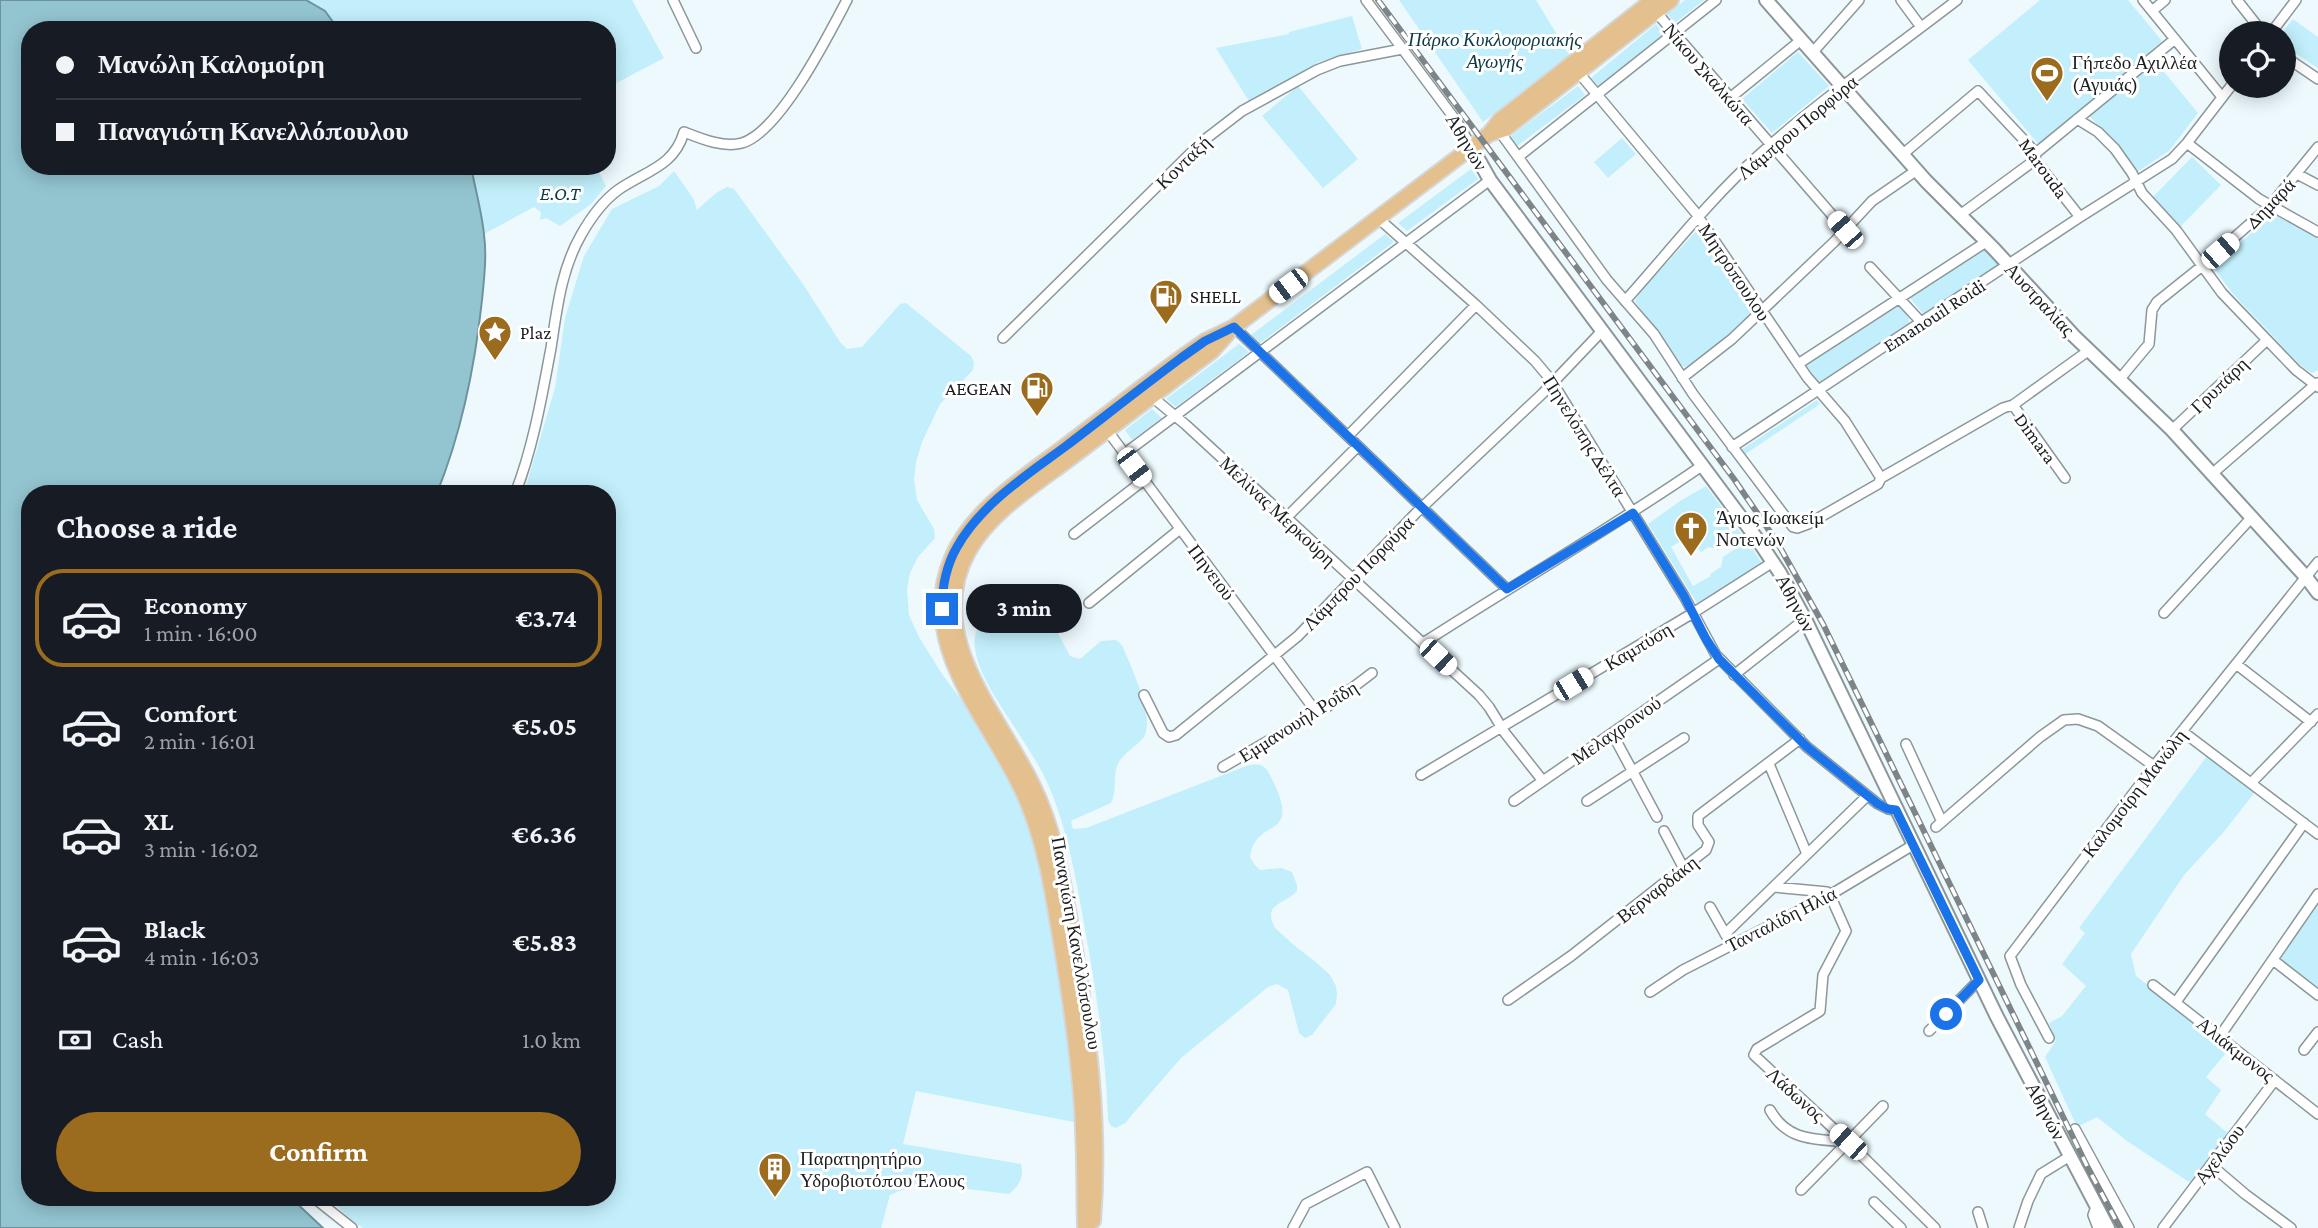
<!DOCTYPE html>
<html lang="en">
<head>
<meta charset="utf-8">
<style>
	:root { --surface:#171b24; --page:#242831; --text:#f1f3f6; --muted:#9ea1a6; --line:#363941; --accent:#9b6b1e }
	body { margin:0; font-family:"Crimson Pro",serif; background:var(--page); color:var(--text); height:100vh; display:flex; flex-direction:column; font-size:26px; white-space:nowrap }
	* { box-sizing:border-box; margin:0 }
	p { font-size:23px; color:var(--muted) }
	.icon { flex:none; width:38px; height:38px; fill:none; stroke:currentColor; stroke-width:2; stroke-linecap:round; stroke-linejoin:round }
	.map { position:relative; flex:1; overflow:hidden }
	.panel { position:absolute; left:21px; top:485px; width:595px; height:721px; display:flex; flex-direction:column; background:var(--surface); border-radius:28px; box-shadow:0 4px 18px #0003 }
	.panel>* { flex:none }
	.hud { position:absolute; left:21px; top:21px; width:595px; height:154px; border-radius:28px; box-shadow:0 4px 18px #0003; display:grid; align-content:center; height:154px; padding:0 35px; background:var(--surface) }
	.buttons { position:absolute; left:2219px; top:21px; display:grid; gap:14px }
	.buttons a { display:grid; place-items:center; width:77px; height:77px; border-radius:50%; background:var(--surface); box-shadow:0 4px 18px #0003; font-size:35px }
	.end { position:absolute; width:32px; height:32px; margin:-16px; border:9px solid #1a73e8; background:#fff; box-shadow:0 0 0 4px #fff }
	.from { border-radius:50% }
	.bubble { position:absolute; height:49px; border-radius:24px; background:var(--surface); box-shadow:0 4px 18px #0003; font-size:23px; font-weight:700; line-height:49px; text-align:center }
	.car { position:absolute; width:21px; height:42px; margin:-21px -10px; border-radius:9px; box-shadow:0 0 5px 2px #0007; background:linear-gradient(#fff 24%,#345 0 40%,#fff 0 76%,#345 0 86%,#fff 0) }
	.hud b { display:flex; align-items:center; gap:24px; height:66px; font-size:26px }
	.hud b+b { border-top:2px solid var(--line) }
	.hud i { width:18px; height:18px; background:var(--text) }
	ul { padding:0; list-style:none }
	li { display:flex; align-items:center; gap:21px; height:98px; margin:0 14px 10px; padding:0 21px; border:4px solid transparent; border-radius:28px }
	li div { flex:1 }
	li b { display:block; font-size:26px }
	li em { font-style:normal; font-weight:700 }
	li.selected { border-color:var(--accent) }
	li>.icon { width:63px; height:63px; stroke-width:1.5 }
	h2 { padding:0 35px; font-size:32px; line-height:84px }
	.pay { display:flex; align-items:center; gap:18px; height:77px; padding:0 35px; font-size:26px }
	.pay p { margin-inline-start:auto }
	.cta { display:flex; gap:14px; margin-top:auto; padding:14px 35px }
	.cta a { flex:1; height:80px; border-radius:42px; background:var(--accent); color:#fff; font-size:28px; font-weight:700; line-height:80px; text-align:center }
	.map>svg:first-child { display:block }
	.green { fill:#c2effb }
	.water { fill:#93c5d1; stroke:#6f939c; stroke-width:2 }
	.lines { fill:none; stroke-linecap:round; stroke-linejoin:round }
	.street-casing { stroke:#8c979a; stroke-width:12 }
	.secondary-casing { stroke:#8c979a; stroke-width:16 }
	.primary-casing { stroke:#d6d6d7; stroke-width:18 }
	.street { stroke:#fff; stroke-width:9 }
	.secondary { stroke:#fff; stroke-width:12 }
	.primary { stroke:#e3c08e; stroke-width:14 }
	.rail-casing { stroke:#7e8588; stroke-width:6 }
	.rail { stroke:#fff; stroke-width:3.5; stroke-dasharray:10; stroke-linecap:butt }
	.route { stroke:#1a73e8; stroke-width:9 }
	.labels { text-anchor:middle; stroke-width:6; stroke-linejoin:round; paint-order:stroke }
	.park-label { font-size:19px; font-style:italic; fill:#0c3a44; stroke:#fff }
	.poi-label { font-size:19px; fill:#1a1e1f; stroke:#fff; text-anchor:start }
	.street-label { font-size:19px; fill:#1a1e1f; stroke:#fff }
</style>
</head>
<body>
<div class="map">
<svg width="2318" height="1228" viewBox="0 0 2318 1228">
	<rect width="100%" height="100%" fill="#edf9fd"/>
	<path class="green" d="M306,0H632L664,58L607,88V30H348L333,22L325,11Z
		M1399,0H1536L1570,56L1483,122Z
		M1685,0H1704L1675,23L1667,14Z
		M2040,0H2128L2162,41L2039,145L1968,60Z
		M1352,16L1362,49L1319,62L1250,103L1216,48L1289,34V32Z
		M2293,19L2318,37V68L2284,46L2282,33Z
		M1656,24L1664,34L1598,86L1591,78Z
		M1798,52L1829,86L1772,133L1742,99Z
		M2155,61L2198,113L2169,151L2137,172L2089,115Z
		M1298,86L1358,159L1323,188L1262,116Z
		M1578,86L1585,95L1517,146L1511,136Z
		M1622,138L1636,154L1608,178L1594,162Z
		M2192,157L2221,185L2180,227L2151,199Z
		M471,166H596L606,186L591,204L560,226L546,218L540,220L541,212L534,207L484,234Z
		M1471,169L1478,179L1407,231L1398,223Z
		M674,171L693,198L697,210L716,193L727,187L734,189L803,284L840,342L847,349L862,347L900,304L906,303L971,356L974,362L973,370L940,404L922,442L916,462L914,479L917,500L934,529L935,538L918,557L910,573L907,589L909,615L919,637L942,674L974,717L1014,788L1026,818L1037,855L1057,952L1079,1123L916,1091L903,1144L1021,1164C1024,1178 1020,1185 1009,1194L919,1183L890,1195L881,1228H363L352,1221L328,1197H607V494L524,493L555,388L565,318L584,256L612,209L659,186Z
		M2276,213L2318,237V370L2312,373C2296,364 2284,348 2272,335C2252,313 2229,293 2214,267L2216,262Z
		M1698,229L1754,309C1746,321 1698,364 1685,367L1678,363L1635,301L1641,291Z
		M1385,234L1394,242L1259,344L1251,335Z
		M1984,249L1999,264L1923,314L1910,298Z
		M1899,304L1909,318V323L1819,383L1805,364Z
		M1239,344L1249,352L1176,407L1166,399Z
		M1817,400L1820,404L1744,455L1741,450Z
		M1152,409L1162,418L1132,440L1125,430Z
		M1706,486L1742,535L1719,550L1709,547L1701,552L1699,549L1693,553L1684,539L1671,547L1693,586L1711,576L1710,574L1721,567L1723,557L1747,541L1762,563L1698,605L1648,524L1680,501Z
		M1031,593L1038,596L1070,656L1080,659L1101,641L1116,640L1122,645C1130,665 1157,719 1143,738C1135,748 1122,753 1117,766C1113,778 1117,792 1111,803L1075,819L1071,821L1073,829L1086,828L1249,765C1262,763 1266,766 1271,777C1304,842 1256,815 1250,857L1254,864L1260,870L1281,868L1292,872L1297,885V891C1284,905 1262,903 1275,928L1295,946L1317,963L1330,975L1336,986L1337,994L1336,1004L1312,1035L1305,1038L1299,1033L1288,990L1277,984L1268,987L1181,1058L1125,1123L1116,1128L1111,1126L1108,1120C1106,1054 1096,989 1084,924C1076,877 1067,828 1048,784C1038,762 1023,741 1010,720C996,699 964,652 978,628L1024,594Z
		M2207,756L2255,792L2222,834L2184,875L2131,954L2136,976L2230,1048L2206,1077L2221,1090L2205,1114L2230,1135L2192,1184L2127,1141L2097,1117L2077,1127L2045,1057L2056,1041L2049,1023L2062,1016L2086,986L2062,964L2085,933L2079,928Z
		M2318,901V991L2279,957Z"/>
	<path class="water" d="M0,0H306L325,11L333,22L348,30H30V166H471C475,189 482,212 484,235C487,256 484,279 482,300C475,366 462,431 437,493L30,494V1197H290L323,1228H0Z"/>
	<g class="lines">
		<defs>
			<path id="street" d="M673,0L696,48
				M1366,0L1457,122L1472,148
				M1901,0L1921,27
				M2143,0L2222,97
				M2237,0L2263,33
				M2152,11L2165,0
				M1656,12L1845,230
				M2271,33L2296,0
				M1813,52L1859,0
				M2284,56L2318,79
				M1579,73L1695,212L1807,377L1845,421L1881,478
				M1730,98L1801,40
				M2077,119L2098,132L2115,149L2132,173L2142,193L2176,230L2222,293L2296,370L2318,387
				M1500,132L1607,280L1654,334L1693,394L1793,527L1797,528L1808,524L1878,484L1881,478L2003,408L2013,405
				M2187,143L2259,199L2318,232
				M2036,153L2175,39
				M1903,154L1978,91L2036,153L2035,160L2080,217
				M1518,157L1716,0
				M2297,174L2318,185
				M1960,215L2035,160
				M1378,218L1476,305L1535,361L1551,380L1684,596L1716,655L1807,747L1878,804L1888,809L1896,810
				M1870,267L1922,323
				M1625,301C1669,252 1710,199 1759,155C1821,99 1891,51 1957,0
				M1234,327L1507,589
				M1003,338L1203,141L1242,111L1317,70L1340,61L1402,49
				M1798,364L1986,242
				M1682,378L1732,339L1834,242L1872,201L1917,170
				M2119,380L2149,344L2152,310L2157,302L2202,266L2270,206L2318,147
				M1151,396L1186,425L1479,695L1489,707L1505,733L1543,781
				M1107,430L1317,713
				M2172,430L2267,340
				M1348,436L1476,305
				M1732,447L2080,217L2172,159L2187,143L2231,86
				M1124,454L1490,180
				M2213,473L2317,383
				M2065,478L2013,405L2088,351
				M515,494C533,448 542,396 551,348C557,309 561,270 581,235C590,219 603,201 618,190C645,171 674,167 684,132C702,139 723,148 742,143C780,132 829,34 847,0
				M1286,518L1358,446
				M1074,534L1144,480
				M1089,603L1180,529
				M2164,613L2252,517
				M1423,643C1516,583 1612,528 1703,465
				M2236,664L2311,722
				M1734,675L1805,619
				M1144,695L1163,733L1169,737L1176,735L1298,636L1416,513L1543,393L1602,331
				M2182,731L2318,834
				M1612,733L1657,817
				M1906,744L1942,822
				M1769,764L1807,854
				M1223,767L1327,707L1372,673
				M1421,775L1693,613L1773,562
				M2251,783L2318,714
				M1514,801L1719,659
				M1587,801L1684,738
				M1936,827L2040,737L2064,720L2078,719L2098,726L2154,766
				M1664,831L1683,867
				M1774,887L1827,892L1830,895L1846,931L1823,975L1820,1011L1757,1049L1754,1055L1848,1142L1935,1228
				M1710,907L1727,937
				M1725,934L1867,796
				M2273,960L2318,995
				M2153,985L2318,1114
				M1650,992L1683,970L1830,895L1913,845
				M1508,1000L1571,956L1706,850L1709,842L1698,825V816L1800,739
				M2176,1002L2304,823
				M1929,1031L1979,980
				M2220,1036L2318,894
				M2049,1038L2021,985L2010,956L2154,766L2318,562
				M2304,1050L2318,1032
				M1770,1110C1788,1142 1816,1139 1848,1142
				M2075,1129L2129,1228
				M2211,1165L2245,1194L2291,1228
				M1801,1190L1883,1106
				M313,1197L352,1228
				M1874,1202L1901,1228
				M2096,1207L2093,1215L2098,1228
				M1978,1212L1983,1228
				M1293,1228L1306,1204L1367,1172L1395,1228
				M2019,1228L2028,1201L2041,1174L2070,1156
				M2163,1228L2275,1080"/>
			<path id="secondary" d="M1766,0L1926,181L1994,249L2074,336L2172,430L2306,577L2318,593
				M1472,148L1490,180L1760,543L1780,573L1805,619L1997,1017L2108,1228"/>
			<path id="primary" d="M1490,133L1500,120L1653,0
				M1093,1221C1101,1124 1088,1028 1072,932C1063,882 1055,830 1032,784C997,712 923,635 968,552C989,512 1038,483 1073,456C1119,421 1166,386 1212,351L1228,333
				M1085,1228C1084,1184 1085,1140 1081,1096C1077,1047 1070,998 1062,949C1054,901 1047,851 1029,806C998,726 913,649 952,558C973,507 1030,474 1072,441C1108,414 1144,385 1181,358L1205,341L1234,327L1489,134L1505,129L1671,0"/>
		</defs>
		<use href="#street" class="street-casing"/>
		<use href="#secondary" class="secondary-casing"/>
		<use href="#primary" class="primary-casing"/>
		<use href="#street" class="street"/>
		<use href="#secondary" class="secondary"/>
		<use href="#primary" class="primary"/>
		<defs>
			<path id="rail" d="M1378,0L1734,479L1777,542L1823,624L2088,1168L2120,1228"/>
		</defs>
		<use href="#rail" class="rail-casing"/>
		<use href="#rail" class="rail"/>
	</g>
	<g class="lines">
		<path class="route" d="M942,609C942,588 946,566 957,547C981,504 1027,475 1066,446C1104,417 1142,387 1181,358L1205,341L1234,327L1507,589L1633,513L1684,596L1706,639L1719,659L1807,747L1878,804L1888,809L1896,810L1979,980L1946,1014"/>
	</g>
	<defs>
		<symbol id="stadium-pin" viewBox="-11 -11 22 30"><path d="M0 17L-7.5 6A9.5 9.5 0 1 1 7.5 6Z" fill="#9b6b1e" stroke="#fff"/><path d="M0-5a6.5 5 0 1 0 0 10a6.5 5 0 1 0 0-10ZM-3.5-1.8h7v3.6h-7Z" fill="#fff"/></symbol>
		<symbol id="fuel-pin" viewBox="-11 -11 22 30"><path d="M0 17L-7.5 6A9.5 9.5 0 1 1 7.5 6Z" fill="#9b6b1e" stroke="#fff"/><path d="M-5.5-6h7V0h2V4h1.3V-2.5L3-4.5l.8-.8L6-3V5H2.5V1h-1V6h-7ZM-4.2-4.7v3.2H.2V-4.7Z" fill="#fff"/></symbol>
		<symbol id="sight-pin" viewBox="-11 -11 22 30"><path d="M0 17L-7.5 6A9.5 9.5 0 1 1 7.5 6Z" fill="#9b6b1e" stroke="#fff"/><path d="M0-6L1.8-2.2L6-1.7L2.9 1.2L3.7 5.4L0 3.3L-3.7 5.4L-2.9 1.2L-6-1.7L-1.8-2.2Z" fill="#fff"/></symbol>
		<symbol id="church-pin" viewBox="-11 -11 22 30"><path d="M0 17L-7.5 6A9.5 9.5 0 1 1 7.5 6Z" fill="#9b6b1e" stroke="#fff"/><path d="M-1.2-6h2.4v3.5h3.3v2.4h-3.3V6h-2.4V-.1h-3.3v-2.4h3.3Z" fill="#fff"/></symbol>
		<symbol id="building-pin" viewBox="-11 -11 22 30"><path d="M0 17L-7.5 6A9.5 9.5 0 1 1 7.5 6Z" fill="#9b6b1e" stroke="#fff"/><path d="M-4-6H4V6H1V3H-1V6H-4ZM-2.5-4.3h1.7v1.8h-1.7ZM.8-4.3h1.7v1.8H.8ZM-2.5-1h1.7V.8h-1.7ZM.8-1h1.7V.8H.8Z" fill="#fff"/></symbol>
	</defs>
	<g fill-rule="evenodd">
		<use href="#stadium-pin" x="2028" y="54" width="38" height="52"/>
		<use href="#fuel-pin" x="1147" y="277" width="38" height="52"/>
		<use href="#sight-pin" x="476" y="313" width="38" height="52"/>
		<use href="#fuel-pin" x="1018" y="369" width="38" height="52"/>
		<use href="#church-pin" x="1672" y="509" width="38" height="52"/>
		<use href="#building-pin" x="756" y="1150" width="38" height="52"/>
	</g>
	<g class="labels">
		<g class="park-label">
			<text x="1495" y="46">Πάρκο Κυκλοφοριακής<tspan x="1495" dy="22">Αγωγής</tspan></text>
			<text x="560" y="200">E.O.T</text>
		</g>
		<g class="poi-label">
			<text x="2072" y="69">Γήπεδο Αχιλλέα<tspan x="2072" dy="22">(Αγυιάς)</tspan></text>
			<text x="1190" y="303">SHELL</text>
			<text x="520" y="339">Plaz</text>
			<text x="1012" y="395" text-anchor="end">AEGEAN</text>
			<text x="1716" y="524">Άγιος Ιωακείμ<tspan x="1716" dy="22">Νοτενών</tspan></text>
			<text x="800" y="1165">Παρατηρητήριο<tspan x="800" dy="22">Υδροβιοτόπου Έλους</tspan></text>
		</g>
		<g class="street-label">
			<text transform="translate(1709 74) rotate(49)" y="7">Νίκου Σκαλκώτα</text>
			<text transform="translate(1797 127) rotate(-40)" y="7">Λάμπρου Πορφύρα</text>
			<text transform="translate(1467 142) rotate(59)" y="7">Αθηνών</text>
			<text transform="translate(1183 162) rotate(-44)" y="7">Κονταξή</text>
			<text transform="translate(2044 168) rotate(54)" y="7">Marouda</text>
			<text transform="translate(2270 203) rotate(-46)" y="7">Δημαρά</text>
			<text transform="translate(1735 272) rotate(56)" y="7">Μητρόπουλου</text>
			<text transform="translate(2040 299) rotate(47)" y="7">Αυστραλίας</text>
			<text transform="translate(1934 315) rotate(-33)" y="7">Emanouil Roidi</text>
			<text transform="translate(2219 385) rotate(-44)" y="7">Γρυπάρη</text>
			<text transform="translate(1585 436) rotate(58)" y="7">Πηνελόπης Δέλτα</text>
			<text transform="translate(2036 438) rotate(54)" y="7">Dimara</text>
			<text transform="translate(1278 511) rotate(43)" y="7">Μελίνας Μερκούρη</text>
			<text transform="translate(1212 572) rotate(53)" y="7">Πηνειού</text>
			<text transform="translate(1358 573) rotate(-46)" y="7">Λάμπρου Πορφύρα</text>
			<text transform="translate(1796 603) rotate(62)" y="7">Αθηνών</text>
			<text transform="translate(1638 646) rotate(-31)" y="7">Καμπύση</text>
			<text transform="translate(1298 721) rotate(-32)" y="7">Εμμανουήλ Ροΐδη</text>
			<text transform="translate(1616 730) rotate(-35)" y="7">Μελαχροινού</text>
			<text transform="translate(2134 793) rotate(-52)" y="7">Καλομοίρη Μανώλη</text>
			<text transform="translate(1657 889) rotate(-38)" y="7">Βερναρδάκη</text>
			<text transform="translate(1781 919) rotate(-27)" y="7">Τανταλίδη Ηλία</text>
			<text transform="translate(1077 943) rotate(80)" y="7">Παναγιώτη Κανελλόπουλου</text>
			<text transform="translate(2236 1049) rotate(38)" y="7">Αλιάκμονος</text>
			<text transform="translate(1796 1094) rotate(42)" y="7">Λάδωνος</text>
			<text transform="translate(2046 1111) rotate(62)" y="7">Αθηνών</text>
			<text transform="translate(2219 1154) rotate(-53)" y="7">Αχελώου</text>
		</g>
	</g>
</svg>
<div class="buttons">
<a><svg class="icon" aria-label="locate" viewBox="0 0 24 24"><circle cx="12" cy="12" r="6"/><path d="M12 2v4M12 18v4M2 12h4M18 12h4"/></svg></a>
</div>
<i class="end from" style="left:1946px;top:1014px"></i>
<i class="end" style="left:942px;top:609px"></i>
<div class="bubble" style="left:966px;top:584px;width:116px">3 min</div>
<i class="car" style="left:1845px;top:230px;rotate:319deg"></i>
<i class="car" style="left:2220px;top:251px;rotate:49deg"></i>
<i class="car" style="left:1288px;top:286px;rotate:233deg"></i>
<i class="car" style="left:1134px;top:467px;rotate:143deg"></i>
<i class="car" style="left:1438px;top:657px;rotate:133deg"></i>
<i class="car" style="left:1573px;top:684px;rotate:59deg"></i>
<i class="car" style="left:1848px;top:1142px;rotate:312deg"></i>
<div class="hud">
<b><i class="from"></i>Μανώλη Καλομοίρη</b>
<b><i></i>Παναγιώτη Κανελλόπουλου</b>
</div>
<section class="panel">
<h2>Choose a ride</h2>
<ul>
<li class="selected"><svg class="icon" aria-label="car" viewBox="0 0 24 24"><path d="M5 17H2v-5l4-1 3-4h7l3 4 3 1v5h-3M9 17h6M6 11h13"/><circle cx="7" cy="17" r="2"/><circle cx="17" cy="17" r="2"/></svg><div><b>Economy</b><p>1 min · 16:00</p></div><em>€3.74</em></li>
<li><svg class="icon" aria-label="car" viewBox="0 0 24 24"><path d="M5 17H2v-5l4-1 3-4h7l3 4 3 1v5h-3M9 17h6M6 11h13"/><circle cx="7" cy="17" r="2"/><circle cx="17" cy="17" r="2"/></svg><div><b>Comfort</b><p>2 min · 16:01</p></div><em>€5.05</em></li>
<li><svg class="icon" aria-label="car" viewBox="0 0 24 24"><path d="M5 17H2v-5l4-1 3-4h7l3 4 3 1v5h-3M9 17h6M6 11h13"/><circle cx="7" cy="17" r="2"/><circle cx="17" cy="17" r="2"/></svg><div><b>XL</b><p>3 min · 16:02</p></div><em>€6.36</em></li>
<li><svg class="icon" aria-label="car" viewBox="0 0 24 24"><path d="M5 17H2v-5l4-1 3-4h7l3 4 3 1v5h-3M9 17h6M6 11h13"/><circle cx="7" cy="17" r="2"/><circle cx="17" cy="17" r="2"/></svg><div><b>Black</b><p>4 min · 16:03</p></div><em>€5.83</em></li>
</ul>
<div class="pay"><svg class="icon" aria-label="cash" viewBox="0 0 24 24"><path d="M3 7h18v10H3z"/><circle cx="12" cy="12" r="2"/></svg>Cash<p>1.0 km</p></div>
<div class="cta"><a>Confirm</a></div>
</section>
</div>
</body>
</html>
